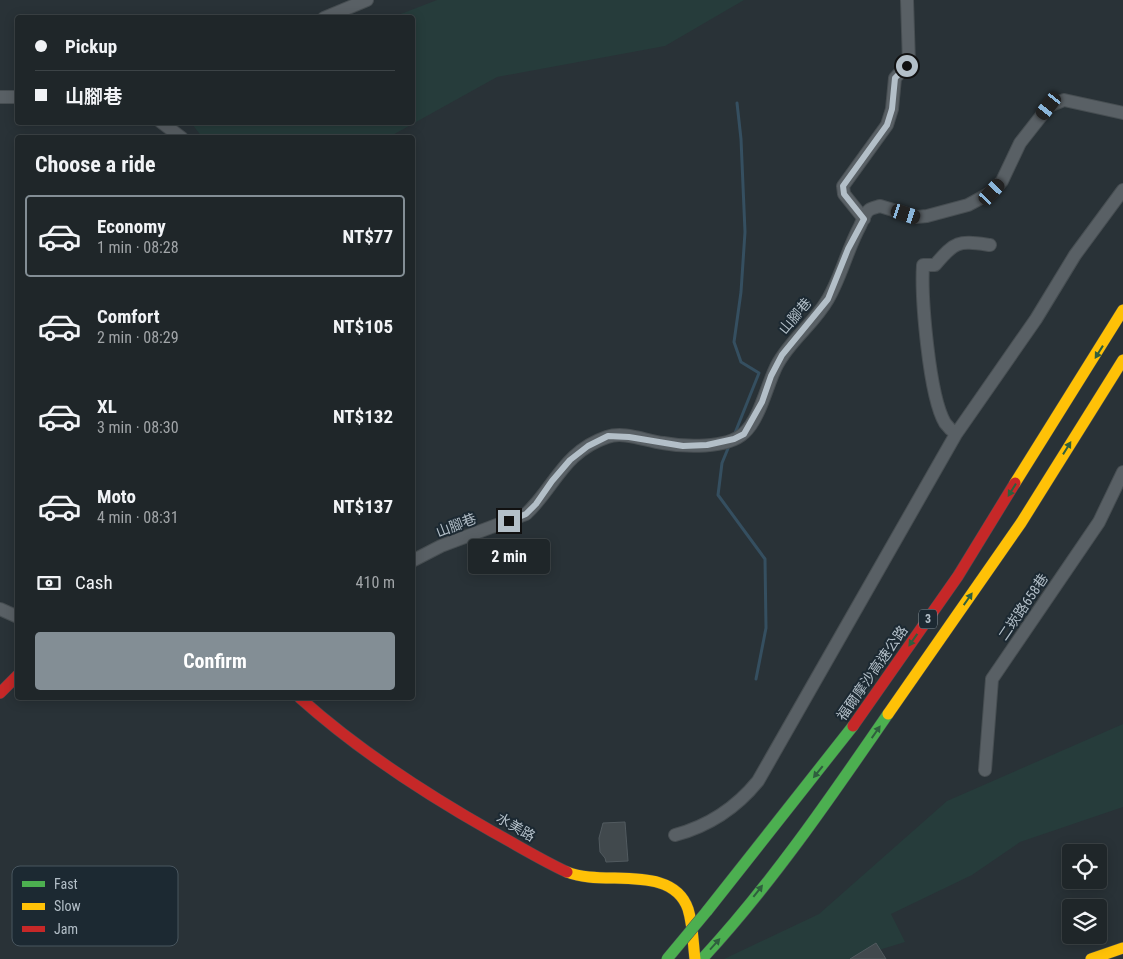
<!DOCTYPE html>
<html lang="en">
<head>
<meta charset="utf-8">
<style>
	:root { --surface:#1f2629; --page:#272e31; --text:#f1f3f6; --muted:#a1a5a8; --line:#3c4346; --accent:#838e95 }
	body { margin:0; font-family:"Roboto Condensed","Noto Sans TC",sans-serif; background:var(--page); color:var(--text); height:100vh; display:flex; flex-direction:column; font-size:19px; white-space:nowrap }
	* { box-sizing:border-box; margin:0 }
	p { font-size:16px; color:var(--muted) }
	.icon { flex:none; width:28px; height:28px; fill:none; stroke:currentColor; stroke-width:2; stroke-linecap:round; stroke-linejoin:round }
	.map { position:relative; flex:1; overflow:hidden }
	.panel { position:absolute; left:15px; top:135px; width:400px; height:565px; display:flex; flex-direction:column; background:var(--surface); border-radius:5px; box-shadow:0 2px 12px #0003,0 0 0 1px var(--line) }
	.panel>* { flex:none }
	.guide { position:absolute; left:15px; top:15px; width:400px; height:110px; border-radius:5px; box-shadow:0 2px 12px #0003,0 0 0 1px var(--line); display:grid; align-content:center; height:110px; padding:0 20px; background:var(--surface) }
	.fabs { position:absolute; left:1062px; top:844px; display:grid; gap:10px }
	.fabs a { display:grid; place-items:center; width:45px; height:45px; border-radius:5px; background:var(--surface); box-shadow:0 2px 12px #0003,0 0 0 1px var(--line); font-size:25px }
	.end { position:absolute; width:22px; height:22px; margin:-11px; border:6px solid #b3bfc8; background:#111; box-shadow:0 0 0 2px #111 }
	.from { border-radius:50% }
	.bubble { position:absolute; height:35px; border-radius:5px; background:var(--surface); box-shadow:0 2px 12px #0003,0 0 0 1px var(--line); font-size:16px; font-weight:700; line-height:35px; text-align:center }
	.car { position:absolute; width:15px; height:30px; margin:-15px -8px; border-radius:6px; box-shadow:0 0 4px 1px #0007; background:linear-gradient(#222 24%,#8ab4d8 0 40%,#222 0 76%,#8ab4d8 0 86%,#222 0) }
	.guide b { display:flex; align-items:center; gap:18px; height:48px; font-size:19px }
	.guide b+b { border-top:1px solid var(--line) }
	.guide i { width:12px; height:12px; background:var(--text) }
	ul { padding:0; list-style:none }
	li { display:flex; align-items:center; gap:15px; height:82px; margin:0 10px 8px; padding:0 10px; border:2px solid transparent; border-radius:5px }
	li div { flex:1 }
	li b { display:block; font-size:19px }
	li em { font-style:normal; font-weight:700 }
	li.on { border-color:var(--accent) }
	li>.icon { width:45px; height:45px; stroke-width:1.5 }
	h2 { padding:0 20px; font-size:22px; line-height:60px }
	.pay { display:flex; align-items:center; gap:12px; height:55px; padding:0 20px; font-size:19px }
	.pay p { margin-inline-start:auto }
	.button { display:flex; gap:10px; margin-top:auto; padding:10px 20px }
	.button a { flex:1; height:58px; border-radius:5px; background:var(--accent); color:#fff; font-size:20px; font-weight:700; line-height:58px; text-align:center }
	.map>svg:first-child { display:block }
	.green { fill:#263c3b }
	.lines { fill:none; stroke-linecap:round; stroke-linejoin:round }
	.stream { stroke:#354f60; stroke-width:3 }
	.building { fill:#41494d; stroke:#515a5f }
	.street-casing { stroke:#474e52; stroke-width:14 }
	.fast-casing { stroke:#474e52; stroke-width:12 }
	.slow-casing { stroke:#474e52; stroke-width:12 }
	.jam-casing { stroke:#474e52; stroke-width:12 }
	.street { stroke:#596065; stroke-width:12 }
	.fast { stroke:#4caf50; stroke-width:11 }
	.slow { stroke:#ffc107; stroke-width:11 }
	.jam { stroke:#c62828; stroke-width:11 }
	.fast-bridge-casing { stroke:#464e53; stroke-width:12; stroke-linecap:butt }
	.fast-bridge { stroke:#4caf50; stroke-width:11 }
	.oneway { fill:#2f5f3e }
	.route { stroke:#b3bfc8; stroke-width:6 }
	.labels { text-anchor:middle; stroke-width:4; stroke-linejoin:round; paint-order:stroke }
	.shield { fill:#1c2932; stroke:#86929b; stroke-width:1 }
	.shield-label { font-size:12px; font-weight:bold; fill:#b3bfc8 }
	.street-label { font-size:14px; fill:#b3bfc8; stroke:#1c2932 }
	.key { fill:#1c2932; stroke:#49565f; stroke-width:1 }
	.key-label { font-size:14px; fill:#b3bfc8 }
</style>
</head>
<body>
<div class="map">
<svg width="1123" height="959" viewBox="0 0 1123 959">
	<rect width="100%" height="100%" fill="#293237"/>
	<path class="green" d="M437,0H744L665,46L497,77L389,137H202L192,124L412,122V18L393,17Z
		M1123,724V807L1020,842L972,875L891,914L905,942L869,953L866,959H724L819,914L947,801Z"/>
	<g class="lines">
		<path class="stream" d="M735,433L759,373L741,362L734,342L741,292L745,232L741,139L737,103
			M729,446L722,463L718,495L765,559L766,628L756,679"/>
	</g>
	<path class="building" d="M625,822L628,861L606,862L605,858L600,852L599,838L603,823Z
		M876,943L886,959H850Z"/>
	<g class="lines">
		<defs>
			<path id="street" d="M324,18L367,0
				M0,97H18
				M161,122L182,138
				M864,219L844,194L843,186L887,125L892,109L895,78L909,63L907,0
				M956,434C952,431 948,427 945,423C929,396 921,297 923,265H935C956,240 958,241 990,245
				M412,561L441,546L526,514C555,487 563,452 607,437C624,431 646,441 663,443C684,447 727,449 744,433C760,419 767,384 777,365C790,340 814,324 828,299C841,277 847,250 860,226C862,222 865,213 869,210C872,208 877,207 880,206L916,217L927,216L968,205L992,192L1002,181L1020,143L1049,106L1064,100L1123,113
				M0,609L18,617
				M985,770L992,679L1099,522L1123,472
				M675,835C709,826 736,808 758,781L956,434L1036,319L1075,255L1123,190"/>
			<path id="fast" d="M707,911L853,726
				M702,959C770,886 831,797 888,714"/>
			<path id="slow" d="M1015,483L1123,310
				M888,714L1021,523L1123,360
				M567,872C603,887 672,863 688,909C693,925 693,943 695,959
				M1091,959L1123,948"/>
			<path id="jam" d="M0,693L18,675
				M300,698C359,751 424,793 493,832C517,845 541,860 567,872
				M853,726L958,576L1015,483"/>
		</defs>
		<use href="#street" class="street-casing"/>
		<use href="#fast" class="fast-casing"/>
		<use href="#slow" class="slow-casing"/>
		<use href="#jam" class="jam-casing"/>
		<use href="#street" class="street"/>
		<use href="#fast" class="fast"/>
		<use href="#slow" class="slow"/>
		<use href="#jam" class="jam"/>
		<defs>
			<path id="fast-bridge" d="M667,959L707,911"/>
		</defs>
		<use href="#fast-bridge" class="fast-bridge-casing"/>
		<use href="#fast-bridge" class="fast-bridge"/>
	</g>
	<defs><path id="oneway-solid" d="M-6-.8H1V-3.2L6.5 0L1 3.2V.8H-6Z" transform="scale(1.25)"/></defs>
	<g class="oneway">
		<use href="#oneway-solid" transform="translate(1099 352) rotate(122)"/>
		<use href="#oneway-solid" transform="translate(1067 448) rotate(-58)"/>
		<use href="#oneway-solid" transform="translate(1012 490) rotate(122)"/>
		<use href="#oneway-solid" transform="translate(968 599) rotate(-55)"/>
		<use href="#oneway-solid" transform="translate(913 640) rotate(125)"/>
		<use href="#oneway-solid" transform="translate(876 732) rotate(-55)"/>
		<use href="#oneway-solid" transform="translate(818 772) rotate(129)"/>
		<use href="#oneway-solid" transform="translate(758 891) rotate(-52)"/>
		<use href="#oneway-solid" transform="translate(715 944) rotate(-48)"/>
	</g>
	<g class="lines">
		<path class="route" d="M509,521L526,514L536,504L552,481L570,460L588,446L608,436L629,437L683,446L707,445L734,439L744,434L762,402L771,376L782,355L828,299L848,249L864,219L844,194L843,186L887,125L892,109L895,78L907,66"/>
	</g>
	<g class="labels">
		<rect class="shield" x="919" y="609.5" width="18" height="19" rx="4"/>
		<g class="shield-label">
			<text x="928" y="623">3</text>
		</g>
		<g class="street-label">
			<text transform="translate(795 316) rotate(-50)" y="5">山腳巷</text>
			<text transform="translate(456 525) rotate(-21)" y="5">山腳巷</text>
			<text transform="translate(1023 607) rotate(-56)" y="5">二崁路658巷</text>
			<text transform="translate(872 673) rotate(-55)" y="5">福爾摩沙高速公路</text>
			<text transform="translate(516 827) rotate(30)" y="5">水美路</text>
		</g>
	</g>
	<rect x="12" y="866" width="166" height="80" rx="8" class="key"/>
	<rect x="22" y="881" width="23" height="6" fill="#4caf50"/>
	<rect x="22" y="903" width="23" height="7" fill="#ffc107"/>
	<rect x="22" y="926" width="23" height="6" fill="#c62828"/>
	<g class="key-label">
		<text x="54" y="889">Fast</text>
		<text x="54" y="911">Slow</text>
		<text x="54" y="934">Jam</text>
	</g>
</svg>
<div class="fabs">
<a><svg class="icon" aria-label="locate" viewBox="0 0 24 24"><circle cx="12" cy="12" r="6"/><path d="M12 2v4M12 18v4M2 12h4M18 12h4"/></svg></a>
<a><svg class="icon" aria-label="layers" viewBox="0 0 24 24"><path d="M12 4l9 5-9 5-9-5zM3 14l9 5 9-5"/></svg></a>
</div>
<i class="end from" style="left:907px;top:66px"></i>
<i class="end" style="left:509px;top:521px"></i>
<div class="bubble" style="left:468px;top:539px;width:82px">2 min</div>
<i class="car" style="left:1049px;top:106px;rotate:218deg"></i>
<i class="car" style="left:992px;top:192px;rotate:43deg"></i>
<i class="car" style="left:906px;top:214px;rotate:108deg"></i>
<div class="guide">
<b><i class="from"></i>Pickup</b>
<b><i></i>山腳巷</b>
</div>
<section class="panel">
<h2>Choose a ride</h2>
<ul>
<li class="on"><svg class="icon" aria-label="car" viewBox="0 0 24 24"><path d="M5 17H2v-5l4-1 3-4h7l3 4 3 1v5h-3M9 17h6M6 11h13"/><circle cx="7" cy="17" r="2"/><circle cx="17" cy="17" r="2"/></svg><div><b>Economy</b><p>1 min · 08:28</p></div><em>NT$77</em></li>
<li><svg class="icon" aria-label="car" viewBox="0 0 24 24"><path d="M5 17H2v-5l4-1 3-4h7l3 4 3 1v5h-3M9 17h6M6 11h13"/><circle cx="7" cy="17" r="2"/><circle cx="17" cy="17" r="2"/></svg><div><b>Comfort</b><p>2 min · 08:29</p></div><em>NT$105</em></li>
<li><svg class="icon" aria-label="car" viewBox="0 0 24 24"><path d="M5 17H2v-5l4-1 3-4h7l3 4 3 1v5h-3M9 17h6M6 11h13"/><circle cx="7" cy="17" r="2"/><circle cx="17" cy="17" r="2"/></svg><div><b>XL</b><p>3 min · 08:30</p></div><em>NT$132</em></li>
<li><svg class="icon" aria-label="car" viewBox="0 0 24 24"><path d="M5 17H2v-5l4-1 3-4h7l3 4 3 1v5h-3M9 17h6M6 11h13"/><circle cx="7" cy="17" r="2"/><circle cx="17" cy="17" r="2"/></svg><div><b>Moto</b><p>4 min · 08:31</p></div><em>NT$137</em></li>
</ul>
<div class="pay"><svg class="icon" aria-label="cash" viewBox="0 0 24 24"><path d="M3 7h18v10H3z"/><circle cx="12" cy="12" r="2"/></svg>Cash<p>410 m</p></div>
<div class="button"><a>Confirm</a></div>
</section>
</div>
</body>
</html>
